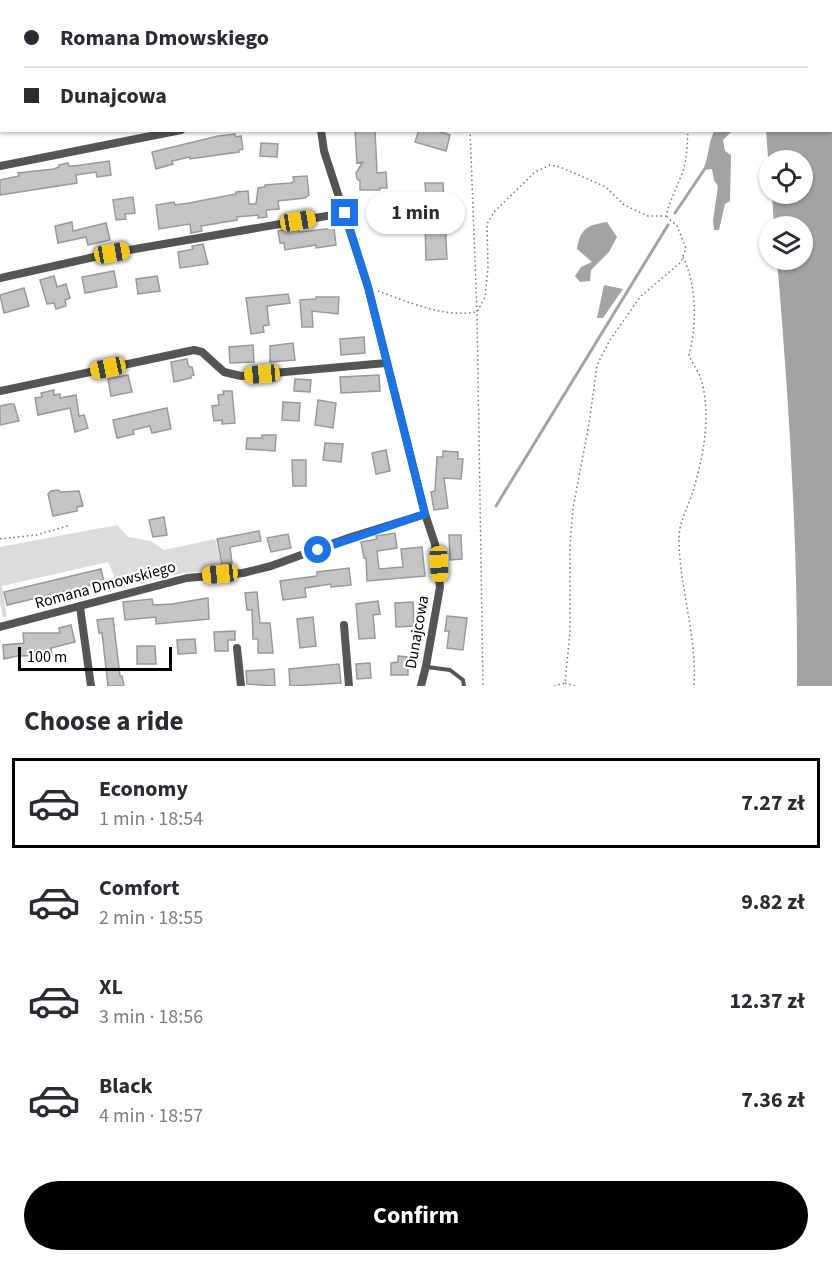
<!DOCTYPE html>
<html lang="en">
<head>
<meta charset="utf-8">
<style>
	:root { --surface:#fff; --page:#f7f7f7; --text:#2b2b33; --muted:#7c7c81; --line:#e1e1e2; --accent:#000 }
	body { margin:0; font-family:"Source Sans 3",sans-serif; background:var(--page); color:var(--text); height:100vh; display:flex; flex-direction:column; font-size:22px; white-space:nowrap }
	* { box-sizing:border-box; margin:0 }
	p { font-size:20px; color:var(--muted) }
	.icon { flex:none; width:33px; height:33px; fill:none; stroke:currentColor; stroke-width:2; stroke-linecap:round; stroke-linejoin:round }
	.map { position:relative; height:686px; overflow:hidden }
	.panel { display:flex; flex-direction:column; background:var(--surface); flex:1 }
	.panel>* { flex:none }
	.top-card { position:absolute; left:0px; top:0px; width:832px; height:132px; box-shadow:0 2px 4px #0004; display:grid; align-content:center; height:132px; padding:0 24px; background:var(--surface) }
	.tools { position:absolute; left:759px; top:150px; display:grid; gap:12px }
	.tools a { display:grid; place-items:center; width:54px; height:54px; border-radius:50%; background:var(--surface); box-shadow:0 2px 4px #0004; font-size:30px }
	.scale { position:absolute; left:18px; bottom:15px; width:154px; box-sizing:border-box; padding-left:6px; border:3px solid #000; border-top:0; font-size:16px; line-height:21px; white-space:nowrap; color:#000; -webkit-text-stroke:4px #fff; paint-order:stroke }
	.end { position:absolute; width:27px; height:27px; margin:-14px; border:8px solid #1a73e8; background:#fff; box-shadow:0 0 0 3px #fff }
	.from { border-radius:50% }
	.bubble { position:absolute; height:42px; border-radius:21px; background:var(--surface); box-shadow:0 2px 4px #0004; font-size:20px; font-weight:700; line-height:42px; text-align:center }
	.car { position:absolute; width:18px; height:36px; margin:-18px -9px; border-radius:8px; box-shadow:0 0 4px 2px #0007; background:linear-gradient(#f5c518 24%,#345 0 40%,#f5c518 0 76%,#345 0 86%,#f5c518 0) }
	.top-card b { display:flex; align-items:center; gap:21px; height:57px; font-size:22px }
	.top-card b+b { border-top:2px solid var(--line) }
	.top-card i { width:15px; height:15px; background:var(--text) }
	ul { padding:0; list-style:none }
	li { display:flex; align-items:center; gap:18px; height:90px; margin:0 12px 9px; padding:0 12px; border:3px solid transparent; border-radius:0px }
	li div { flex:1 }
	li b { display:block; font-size:22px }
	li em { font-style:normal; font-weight:700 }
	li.active { border-color:var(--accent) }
	li>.icon { width:54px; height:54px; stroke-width:1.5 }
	h2 { padding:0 24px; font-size:27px; line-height:72px }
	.primary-button { display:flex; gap:12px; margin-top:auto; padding:12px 24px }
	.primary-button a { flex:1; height:69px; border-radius:36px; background:var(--accent); color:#fff; font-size:24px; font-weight:700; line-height:69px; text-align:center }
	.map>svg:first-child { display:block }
	.green { fill:#dcdcdc }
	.water { fill:#a3a3a3 }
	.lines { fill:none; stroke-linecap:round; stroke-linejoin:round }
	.stream { stroke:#a3a3a3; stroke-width:3 }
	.building { fill:#c4c4c4; stroke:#999; stroke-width:1.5 }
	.path { stroke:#777; stroke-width:1.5; stroke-dasharray:1.5 3; stroke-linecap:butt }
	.service { stroke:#555; stroke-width:4 }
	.minor { stroke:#555; stroke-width:8 }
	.route { stroke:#1a73e8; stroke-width:8 }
	.labels { text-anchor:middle; stroke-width:4.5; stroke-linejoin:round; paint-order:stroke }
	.street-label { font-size:16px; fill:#000; stroke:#fff }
</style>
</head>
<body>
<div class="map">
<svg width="832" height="686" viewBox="0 0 832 686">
	<rect width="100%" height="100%" fill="#fff"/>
	<path class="green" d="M117,525L128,537L151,541L164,550L215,539L223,570L183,573L119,588L108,562L2,586L7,618L3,617L0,602V547Z"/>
	<path class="water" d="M765,0H832V686H797C798,544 789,401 777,260H802V226H774L772,194H802V160H770L769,170L766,131L831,130V2Z
		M714,131H732L723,140L725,151L731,155L730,201L725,204L719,230H714L713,221L718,186L714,180L712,169L703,170C709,157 708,144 714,131Z
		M607,222L617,237L609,252L591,270L590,281L580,282L575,276L581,267L592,262L577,249C580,229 587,225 607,222Z
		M604,285L623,289L603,318H597Z"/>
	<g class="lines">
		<path class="stream" d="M675,213L706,167
			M496,506L668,225"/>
	</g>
	<path class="building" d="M355,130H375L377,173L386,172L387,188H380V190H360V181L357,179L356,173L363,162L357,163Z
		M419,130H435L450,135L446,151L415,142Z
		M235,134L236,137L241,136L243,149L239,150V152L190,159V157L172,161L173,164L156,169L152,152L218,136Z
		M261,143L278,144L277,157L260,156Z
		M109,161L111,175L97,177L96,172L76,175L77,183L0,195V180L19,176L18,173L54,169L59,167V165L68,163L69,166H74Z
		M307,176L309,195L305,198L278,201L279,209L266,210L267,217L258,218V215L237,217V220L201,226L202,231L191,233L190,224L159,229L156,205L174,202L175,205L189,203L236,194V192L248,191L249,204H256L258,188L265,187V185L291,183L294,181L293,177Z
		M425,183H443L447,259L426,260L425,223H428Z
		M133,197L135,213L125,214L126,219L116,220L113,200Z
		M72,222L73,231L106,223L110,240L88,245L86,237L58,243L55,226Z
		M298,227L299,232H301L334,228L336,245L316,248V245L285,250L284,243H280L278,231Z
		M203,244L208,264L180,268L178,252L193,249L192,246Z
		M114,271L117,287L85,293L82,277Z
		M54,276L57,287L66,284L70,298L65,300L66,306L56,309L54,303L47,304L40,280Z
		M157,276L160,291L138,294L136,279Z
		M24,288L29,306L4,313L0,295Z
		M288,294L290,303L267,306L269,325L263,326L264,332L251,334L246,298Z
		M316,297H339L338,314L312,311L313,327H302L300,300L316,299Z
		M364,337L365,353L341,355L340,339Z
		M293,343L295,360L270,362V346Z
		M253,345L254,362L230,363L229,347Z
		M187,359L188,365L190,367H192L194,375L191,376V378L174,382L171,362Z
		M128,375L132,392L111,396L108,379Z
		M379,375L380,391L341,393L340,377Z
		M295,379L311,380L310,392L294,391Z
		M54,390V395L60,394V398L76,395L79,416L84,415L88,428L75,432L70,408L38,415L35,398L42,397L41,393Z
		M223,391H232L235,423L222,424V420L214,421L212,406L219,405L218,395L224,394Z
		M318,400L336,403L333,428L315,425Z
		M283,402L300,403L299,421L282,420Z
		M9,404H14L19,421L0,425V406Z
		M167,408L171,429L152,433L150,426L133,430L134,434L117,438L113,420Z
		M262,435H276L275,451L246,449L247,438H262Z
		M325,443L343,444L341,462L323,460Z
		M386,450L390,471L376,474L372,453Z
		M443,451L458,452V459H463L461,479L444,478L448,508L434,510L431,492L435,491L437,457H443Z
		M292,460H306V486H293Z
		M58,490L61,492L79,491L83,506L77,507V511L53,516L48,494L51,491Z
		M164,517L167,535L153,537L149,520Z
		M259,531L261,541L230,547L232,563L222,564L217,539Z
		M395,533L397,548L377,551L379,569L403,567L401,549L422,547L425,576L367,581L366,558H364L361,542L377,539L376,536Z
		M288,534L291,548L271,552L267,538Z
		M449,535H461L462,559L450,560Z
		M349,568L351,585L331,587V584L305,588L306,597L283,600L280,581L317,576V572Z
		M101,569L104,582L7,605L4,592Z
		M257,592L260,623H270L273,653H258V639H253L252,610H247L245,593Z
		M208,598L209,619L156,624V617L125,620L123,602L152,599L153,605L172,604Z
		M378,601L380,614L373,615L375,638L359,639L356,604Z
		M413,602L414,626L396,627L395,603Z
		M447,616L467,618L463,650L447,648L449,631H445Z
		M313,617L316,646L300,648L297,619Z
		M113,618L120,676H122L124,686H108L102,633H99L97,620Z
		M71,625L75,642L51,648L52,655L17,656L4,659L3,645L24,643L23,633H60L59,628Z
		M235,631V640H228V651H215L214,632Z
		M195,639L196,653L178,654L177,640Z
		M137,646H155L156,664H137Z
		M398,656L408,657V675H391V663L398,662Z
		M370,663L371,678L357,679L356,664Z
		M339,664L341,683L290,686L289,669Z
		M274,669L275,686L247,684L246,671Z"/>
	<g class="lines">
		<path class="path" d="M468,0V2
			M701,2L702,0
			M470,130L477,312L483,686
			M683,257C697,286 697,324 689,355C692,364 699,371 701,379C712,416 703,461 691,497C685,515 678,523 679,545C681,592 697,638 694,686
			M378,291C409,302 443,318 477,312L485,297L488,267L487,224L494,212L535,172L550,165L560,167L606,187L624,205L648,216H666C670,200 676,189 682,174C687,160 687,146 688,130
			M0,539L36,535L68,526
			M565,683L575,686
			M554,686L565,683L570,632V547L573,508L589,424L597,365L610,340L640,297L681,262L686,248L677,226L666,216"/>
		<path class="service" d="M427,667L450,670L463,680L464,686"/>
		<path class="minor" d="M304,0V2
			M247,2L255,0
			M321,130L324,151L368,287L425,514L435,544L440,587L426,666L421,686
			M0,166L181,130
			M0,278L112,253L344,213
			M0,391L194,350L202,352L224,372L241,376L386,363
			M80,607L91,686
			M344,625L349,686
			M0,627L187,578L243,573L271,566L348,538L425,514
			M237,648L241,686"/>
	</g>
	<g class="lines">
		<path class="route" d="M318,550L425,514L368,287L345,213"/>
	</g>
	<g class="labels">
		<g class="street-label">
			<text transform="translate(105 584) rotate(-15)" y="6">Romana Dmowskiego</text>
			<text transform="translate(416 632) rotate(-80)" y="6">Dunajcowa</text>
		</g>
	</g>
</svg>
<div class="tools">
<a><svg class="icon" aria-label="locate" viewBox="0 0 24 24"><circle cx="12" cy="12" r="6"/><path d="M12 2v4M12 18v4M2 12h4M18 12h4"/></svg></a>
<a><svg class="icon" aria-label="layers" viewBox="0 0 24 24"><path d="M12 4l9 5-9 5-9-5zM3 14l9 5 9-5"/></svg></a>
</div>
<div class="scale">100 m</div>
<i class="end from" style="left:318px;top:550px"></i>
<i class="end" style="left:345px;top:213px"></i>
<div class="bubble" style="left:366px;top:192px;width:99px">1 min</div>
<i class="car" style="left:298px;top:221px;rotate:80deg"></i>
<i class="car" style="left:112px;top:253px;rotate:80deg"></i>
<i class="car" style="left:108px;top:368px;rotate:258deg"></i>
<i class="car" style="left:262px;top:374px;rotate:265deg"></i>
<i class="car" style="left:439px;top:564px;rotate:177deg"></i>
<i class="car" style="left:220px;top:574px;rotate:264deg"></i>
<div class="top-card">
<b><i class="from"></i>Romana Dmowskiego</b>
<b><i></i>Dunajcowa</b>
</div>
</div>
<section class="panel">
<h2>Choose a ride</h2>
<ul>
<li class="active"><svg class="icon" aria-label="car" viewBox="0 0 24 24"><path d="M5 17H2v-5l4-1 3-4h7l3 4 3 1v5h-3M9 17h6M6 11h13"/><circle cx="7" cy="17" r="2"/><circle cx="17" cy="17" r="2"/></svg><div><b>Economy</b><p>1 min · 18:54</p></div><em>7.27 zł</em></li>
<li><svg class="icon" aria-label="car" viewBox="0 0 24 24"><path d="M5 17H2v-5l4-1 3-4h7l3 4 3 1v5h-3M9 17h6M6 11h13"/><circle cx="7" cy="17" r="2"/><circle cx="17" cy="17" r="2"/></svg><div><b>Comfort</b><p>2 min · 18:55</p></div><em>9.82 zł</em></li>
<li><svg class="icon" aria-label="car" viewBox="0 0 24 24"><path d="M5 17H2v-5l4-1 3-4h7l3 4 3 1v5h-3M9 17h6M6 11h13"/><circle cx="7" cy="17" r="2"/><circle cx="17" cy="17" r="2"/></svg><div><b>XL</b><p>3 min · 18:56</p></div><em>12.37 zł</em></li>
<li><svg class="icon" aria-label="car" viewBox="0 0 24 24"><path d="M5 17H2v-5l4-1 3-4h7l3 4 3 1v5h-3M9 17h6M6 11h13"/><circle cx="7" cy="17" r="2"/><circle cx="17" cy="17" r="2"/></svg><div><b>Black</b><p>4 min · 18:57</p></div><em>7.36 zł</em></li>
</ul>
<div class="primary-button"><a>Confirm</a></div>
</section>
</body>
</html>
